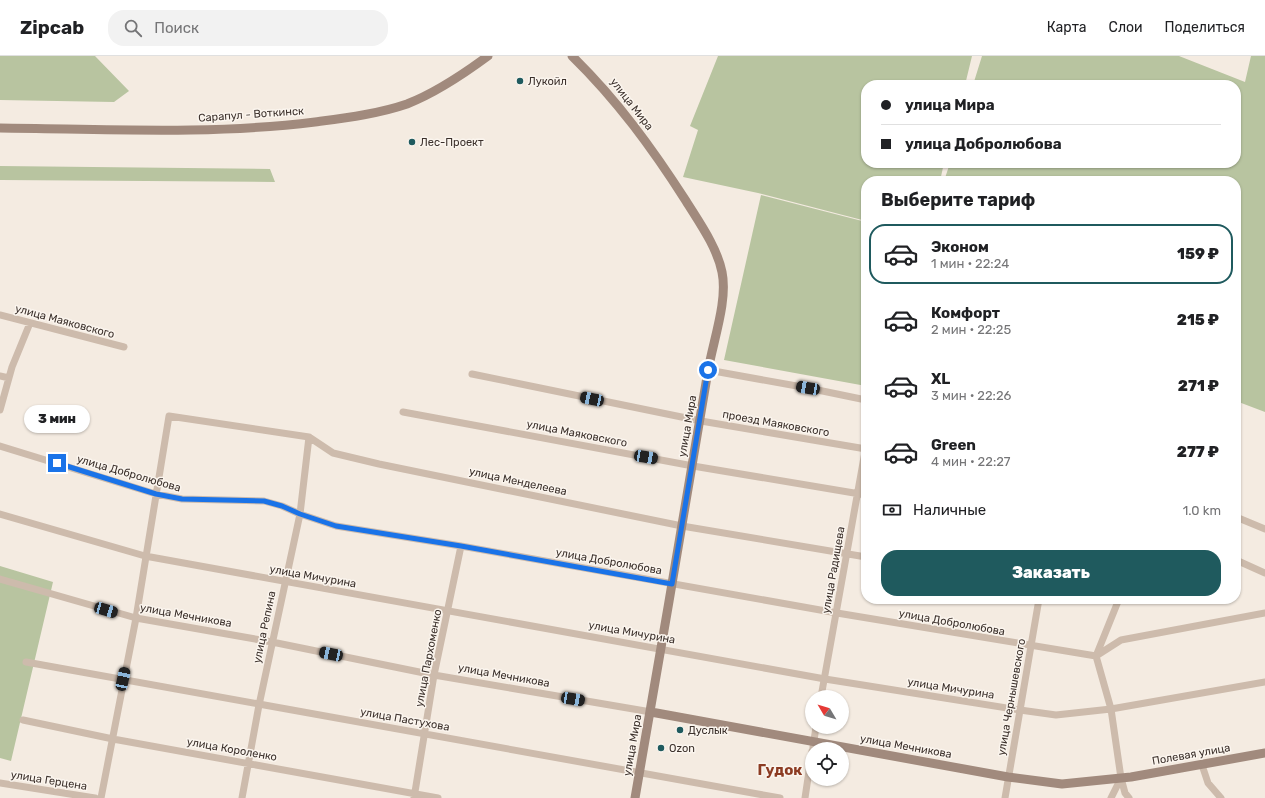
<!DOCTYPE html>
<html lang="ru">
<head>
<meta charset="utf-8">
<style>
	:root { --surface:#fff; --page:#f2f2f2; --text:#202124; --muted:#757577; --line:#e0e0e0; --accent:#1f5a5e }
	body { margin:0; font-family:Rubik,sans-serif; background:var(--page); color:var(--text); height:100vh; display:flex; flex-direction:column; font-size:15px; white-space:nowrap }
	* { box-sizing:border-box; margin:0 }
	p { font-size:13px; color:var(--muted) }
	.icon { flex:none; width:22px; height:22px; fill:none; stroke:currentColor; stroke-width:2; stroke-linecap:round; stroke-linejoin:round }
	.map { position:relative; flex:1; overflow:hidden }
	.sheet { position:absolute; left:861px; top:120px; width:380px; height:428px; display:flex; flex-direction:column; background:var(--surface); border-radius:16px; box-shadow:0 1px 3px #0004 }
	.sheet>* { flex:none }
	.guide { position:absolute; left:861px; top:24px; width:380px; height:88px; border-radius:16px; box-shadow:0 1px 3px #0004; display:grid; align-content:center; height:88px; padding:0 20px; background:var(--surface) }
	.needle { width:26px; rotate:308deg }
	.tools { position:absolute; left:805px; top:634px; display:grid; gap:8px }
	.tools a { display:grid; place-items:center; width:44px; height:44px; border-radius:50%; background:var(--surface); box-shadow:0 1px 3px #0004; font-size:20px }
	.end { position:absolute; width:18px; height:18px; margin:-9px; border:5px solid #1a73e8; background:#fff; box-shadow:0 0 0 2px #fff }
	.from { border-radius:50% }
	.bubble { position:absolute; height:28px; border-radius:14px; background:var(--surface); box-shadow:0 1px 3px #0004; font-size:13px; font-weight:800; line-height:28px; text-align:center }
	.car { position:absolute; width:12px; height:24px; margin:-12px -6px; border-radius:5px; box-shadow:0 0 3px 1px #0007; background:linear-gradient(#222 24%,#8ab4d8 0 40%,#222 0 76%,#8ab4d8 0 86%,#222 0) }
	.guide b { display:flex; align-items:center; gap:14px; height:38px; font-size:15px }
	.guide b+b { border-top:1px solid var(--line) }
	.guide i { width:10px; height:10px; background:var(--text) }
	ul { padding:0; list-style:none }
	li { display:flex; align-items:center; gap:12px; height:60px; margin:0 8px 6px; padding:0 12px; border:2px solid transparent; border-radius:16px }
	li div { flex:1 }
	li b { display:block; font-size:15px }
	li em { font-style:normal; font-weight:800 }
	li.active { border-color:var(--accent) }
	li>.icon { width:36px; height:36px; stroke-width:1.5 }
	h2 { padding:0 20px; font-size:18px; line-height:48px }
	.pay { display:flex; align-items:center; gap:10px; height:44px; padding:0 20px; font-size:15px }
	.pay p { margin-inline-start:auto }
	.cta { display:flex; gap:8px; margin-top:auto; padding:8px 20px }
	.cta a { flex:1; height:46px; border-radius:16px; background:var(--accent); color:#fff; font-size:16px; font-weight:800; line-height:46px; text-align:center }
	header { display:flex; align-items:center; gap:24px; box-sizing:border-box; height:56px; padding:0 20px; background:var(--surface); border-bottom:1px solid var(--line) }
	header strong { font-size:19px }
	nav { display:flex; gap:22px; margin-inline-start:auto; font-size:14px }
	.search { width:280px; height:36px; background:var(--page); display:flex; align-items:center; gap:10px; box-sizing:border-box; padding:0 14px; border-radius:16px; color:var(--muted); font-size:15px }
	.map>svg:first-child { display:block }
	.green { fill:#b8c4a0 }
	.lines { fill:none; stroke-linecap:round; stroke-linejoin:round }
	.street { stroke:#cdbbac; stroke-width:7 }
	.secondary { stroke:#a18a7d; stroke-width:9 }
	.route { stroke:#1a73e8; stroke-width:5 }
	.poi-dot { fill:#1f5a5e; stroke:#fbf5ee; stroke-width:1.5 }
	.labels { text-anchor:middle; stroke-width:3; stroke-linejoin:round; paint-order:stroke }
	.poi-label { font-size:11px; fill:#3b302b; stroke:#fbf5ee; text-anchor:start }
	.street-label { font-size:11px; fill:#3b302b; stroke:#fbf5ee }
	.district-label { font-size:15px; font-weight:bold; fill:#8c3b22; stroke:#fbf5ee }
</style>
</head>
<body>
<header>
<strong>Zipcab</strong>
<div class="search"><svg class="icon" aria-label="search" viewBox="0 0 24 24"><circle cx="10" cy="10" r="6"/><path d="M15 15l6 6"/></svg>Поиск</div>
<nav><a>Карта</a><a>Слои</a><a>Поделиться</a></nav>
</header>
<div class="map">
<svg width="1265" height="742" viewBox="0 0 1265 742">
	<rect width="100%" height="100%" fill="#f4ebe1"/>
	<path class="green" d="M0,0H95L129,35L114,46L0,44Z
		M718,0H972L965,29H866V107H944L940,125H866V165L758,137L683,121L698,74L690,70Z
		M982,0H1179L1245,26L1251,0H1265V356L1236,345V125H944L950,107H1236V29H973Z
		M0,110L270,113L275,126L0,124Z
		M761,139L866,166V330L724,304Z
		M0,510L53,526L11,705L0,702Z"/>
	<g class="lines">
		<path class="street" d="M0,259L124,291
			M708,314L808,332L866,344
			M472,318L701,365L866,393
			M0,320L9,322
			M0,354L12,311L30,267
			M403,356L693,410L866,439
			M0,390L156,438L182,443L264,445L282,450L300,458L336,470L461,490L837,557L1096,600L1121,584L1265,557
			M0,458L145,500L825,623L1020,654L1056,659L1111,653L1265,626
			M1236,461L1265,473
			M1236,504L1265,517
			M0,523L136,562L272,586L434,619L651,656
			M1119,543L1096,600L1111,653L1121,722L1125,737L1129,742
			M26,606L780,742
			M821,641L866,390
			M23,664L113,683L438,742
			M813,691L816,671
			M1202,709L1208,727L1221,742
			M0,727L95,742
			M101,742L136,562L169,360L309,381L333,397L379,408L682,470L866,501
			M242,742L259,649L300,458L309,381
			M414,742L434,619L461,490
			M805,742L812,695
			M1005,742L1039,543
			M1111,742L1121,722"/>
		<path class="secondary" d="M572,0C617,44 652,92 686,145C699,166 717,191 722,216C728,245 713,285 708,315C684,457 660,600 635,742
			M0,72C105,73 211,79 315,66C345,62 378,58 407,48C433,38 465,17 488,0
			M651,656L1008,721L1062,728L1131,721L1265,697"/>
	</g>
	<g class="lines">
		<path class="route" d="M57,407L156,438L182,443L264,445L282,450L300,458L336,470L461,490L672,528L708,314"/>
	</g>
	<g class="poi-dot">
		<circle cx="520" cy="25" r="4"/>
		<circle cx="412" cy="86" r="4"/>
		<circle cx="680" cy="674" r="4"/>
		<circle cx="661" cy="692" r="4"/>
	</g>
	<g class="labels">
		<g class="poi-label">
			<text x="528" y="29">Лукойл</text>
			<text x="420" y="90">Лес-Проект</text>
			<text x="688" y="678">Дуслык</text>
			<text x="669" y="696">Ozon</text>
		</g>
		<g class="street-label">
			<text transform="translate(632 48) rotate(52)" y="4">улица Мира</text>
			<text transform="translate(251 58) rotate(-4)" y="4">Сарапул - Воткинск</text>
			<text transform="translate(65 265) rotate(15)" y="4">улица Маяковского</text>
			<text transform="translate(776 367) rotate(10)" y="4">проезд Маяковского</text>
			<text transform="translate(687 370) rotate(-80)" y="4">улица Мира</text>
			<text transform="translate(577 377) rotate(11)" y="4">улица Маяковского</text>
			<text transform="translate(129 417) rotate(16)" y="4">улица Добролюбова</text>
			<text transform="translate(518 425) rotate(12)" y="4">улица Менделеева</text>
			<text transform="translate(609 505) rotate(10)" y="4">улица Добролюбова</text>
			<text transform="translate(833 514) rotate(-80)" y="4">улица Радищева</text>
			<text transform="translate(313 520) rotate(10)" y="4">улица Мичурина</text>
			<text transform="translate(186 559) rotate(10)" y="4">улица Мечникова</text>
			<text transform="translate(952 566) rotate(10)" y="4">улица Добролюбова</text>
			<text transform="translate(264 571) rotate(-78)" y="4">улица Репина</text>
			<text transform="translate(632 576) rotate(10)" y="4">улица Мичурина</text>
			<text transform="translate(428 602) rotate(-79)" y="4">улица Пархоменко</text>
			<text transform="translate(504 619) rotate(10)" y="4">улица Мечникова</text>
			<text transform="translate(951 632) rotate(9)" y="4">улица Мичурина</text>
			<text transform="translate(1011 641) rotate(-80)" y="4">улица Чернышевского</text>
			<text transform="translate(405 663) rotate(10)" y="4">улица Пастухова</text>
			<text transform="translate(632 689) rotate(-80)" y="4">улица Мира</text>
			<text transform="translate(906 690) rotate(10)" y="4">улица Мечникова</text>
			<text transform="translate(232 693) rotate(10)" y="4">улица Короленко</text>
			<text transform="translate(1191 698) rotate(-10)" y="4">Полевая улица</text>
			<text transform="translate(49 724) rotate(9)" y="4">улица Герцена</text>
		</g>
		<g class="district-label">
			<text x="780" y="719">Гудок</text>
		</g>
	</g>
</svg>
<div class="tools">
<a><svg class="needle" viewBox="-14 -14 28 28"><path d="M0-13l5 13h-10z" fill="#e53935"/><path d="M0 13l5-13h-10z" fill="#757577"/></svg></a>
<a><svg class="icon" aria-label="locate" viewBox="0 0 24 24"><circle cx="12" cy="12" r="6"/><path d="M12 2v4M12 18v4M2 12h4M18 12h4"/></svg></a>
</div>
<i class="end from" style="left:708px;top:314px"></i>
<i class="end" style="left:57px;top:407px"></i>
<div class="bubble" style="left:24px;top:349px;width:66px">3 мин</div>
<i class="car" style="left:808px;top:332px;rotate:280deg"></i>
<i class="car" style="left:592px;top:343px;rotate:282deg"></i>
<i class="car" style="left:646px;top:401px;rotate:100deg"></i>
<i class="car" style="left:106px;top:554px;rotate:106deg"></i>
<i class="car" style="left:331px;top:598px;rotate:282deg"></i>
<i class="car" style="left:123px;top:623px;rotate:12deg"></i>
<i class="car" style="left:573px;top:643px;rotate:100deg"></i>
<div class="guide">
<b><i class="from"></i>улица Мира</b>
<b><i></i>улица Добролюбова</b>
</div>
<section class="sheet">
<h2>Выберите тариф</h2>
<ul>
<li class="active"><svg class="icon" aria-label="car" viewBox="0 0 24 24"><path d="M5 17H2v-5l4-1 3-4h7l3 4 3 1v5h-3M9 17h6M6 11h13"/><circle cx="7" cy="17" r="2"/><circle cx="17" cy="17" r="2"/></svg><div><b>Эконом</b><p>1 мин · 22:24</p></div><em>159 ₽</em></li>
<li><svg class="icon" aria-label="car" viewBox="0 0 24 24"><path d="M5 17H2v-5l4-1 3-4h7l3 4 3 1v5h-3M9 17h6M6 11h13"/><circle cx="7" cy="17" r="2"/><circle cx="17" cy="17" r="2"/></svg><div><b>Комфорт</b><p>2 мин · 22:25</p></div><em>215 ₽</em></li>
<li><svg class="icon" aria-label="car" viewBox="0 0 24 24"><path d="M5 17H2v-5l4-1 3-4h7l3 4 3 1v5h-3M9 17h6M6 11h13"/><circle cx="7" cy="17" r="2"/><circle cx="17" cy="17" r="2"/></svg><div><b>XL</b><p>3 мин · 22:26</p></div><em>271 ₽</em></li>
<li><svg class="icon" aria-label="car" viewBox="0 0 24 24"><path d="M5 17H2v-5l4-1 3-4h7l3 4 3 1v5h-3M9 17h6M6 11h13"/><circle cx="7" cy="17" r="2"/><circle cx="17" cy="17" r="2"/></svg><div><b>Green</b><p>4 мин · 22:27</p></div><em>277 ₽</em></li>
</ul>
<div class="pay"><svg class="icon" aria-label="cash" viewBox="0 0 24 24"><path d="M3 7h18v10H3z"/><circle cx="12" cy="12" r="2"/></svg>Наличные<p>1.0 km</p></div>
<div class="cta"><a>Заказать</a></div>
</section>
</div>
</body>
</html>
